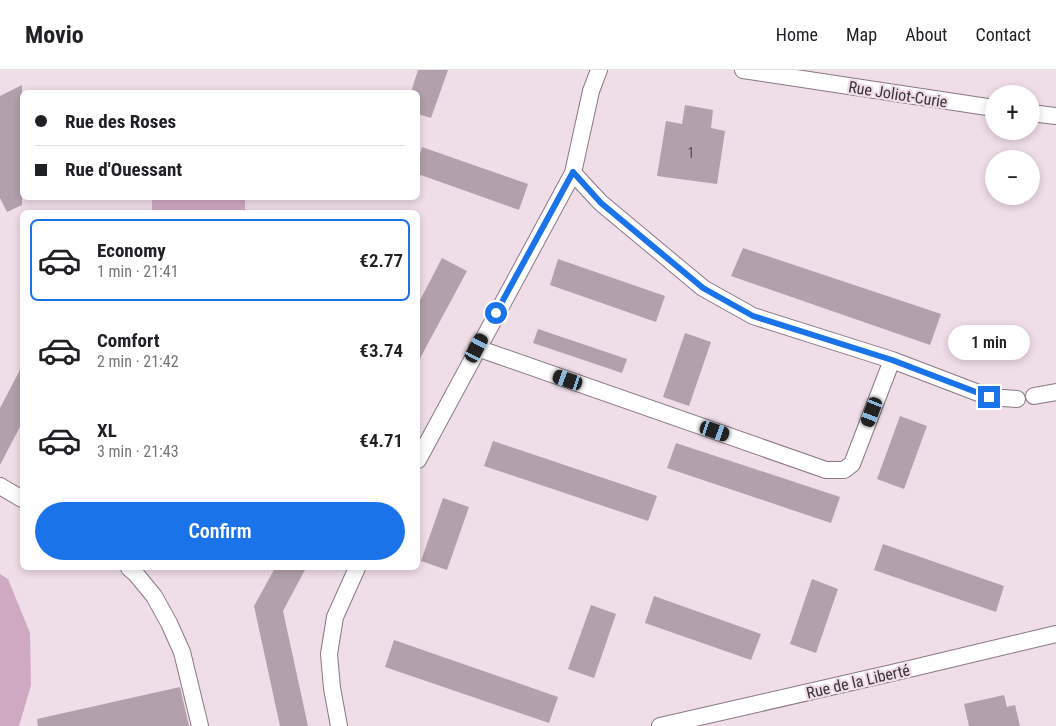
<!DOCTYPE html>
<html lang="en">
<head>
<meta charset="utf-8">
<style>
	:root { --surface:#fff; --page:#f2f2f2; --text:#202124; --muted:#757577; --line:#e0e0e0; --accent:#1a73e8 }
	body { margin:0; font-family:"Roboto Condensed",sans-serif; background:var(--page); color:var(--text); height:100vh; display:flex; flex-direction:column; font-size:19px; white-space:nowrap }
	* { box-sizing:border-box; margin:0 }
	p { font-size:16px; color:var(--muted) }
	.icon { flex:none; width:28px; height:28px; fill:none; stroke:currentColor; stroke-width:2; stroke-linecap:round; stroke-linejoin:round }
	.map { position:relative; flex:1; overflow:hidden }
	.side { position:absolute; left:20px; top:140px; width:400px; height:360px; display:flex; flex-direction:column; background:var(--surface); border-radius:8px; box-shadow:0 2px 8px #0003 }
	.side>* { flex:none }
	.banner { position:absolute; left:20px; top:20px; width:400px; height:110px; border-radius:8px; box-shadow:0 2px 8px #0003; display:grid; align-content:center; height:110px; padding:0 15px; background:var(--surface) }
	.controls { position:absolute; left:985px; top:15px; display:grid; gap:10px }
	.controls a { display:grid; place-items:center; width:55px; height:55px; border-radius:50%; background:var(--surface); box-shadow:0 2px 8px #0003; font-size:25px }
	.end { position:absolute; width:22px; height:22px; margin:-11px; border:6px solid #1a73e8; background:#fff; box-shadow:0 0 0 2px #fff }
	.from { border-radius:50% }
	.bubble { position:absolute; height:35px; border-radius:18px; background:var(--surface); box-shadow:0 2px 8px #0003; font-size:16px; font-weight:600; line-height:35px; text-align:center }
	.car { position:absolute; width:15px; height:30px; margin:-15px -8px; border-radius:6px; box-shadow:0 0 4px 1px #0007; background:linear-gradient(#222 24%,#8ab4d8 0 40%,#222 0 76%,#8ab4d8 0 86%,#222 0) }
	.banner b { display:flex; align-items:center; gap:18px; height:48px; font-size:19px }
	.banner b+b { border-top:1px solid var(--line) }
	.banner i { width:12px; height:12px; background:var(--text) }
	ul { padding:9px 0 0; list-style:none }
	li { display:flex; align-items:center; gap:15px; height:82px; margin:0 10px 8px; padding:0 5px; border:2px solid transparent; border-radius:8px }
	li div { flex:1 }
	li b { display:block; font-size:19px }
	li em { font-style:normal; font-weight:600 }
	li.on { border-color:var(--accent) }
	li>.icon { width:45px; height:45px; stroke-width:1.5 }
	.primary-button { display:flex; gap:10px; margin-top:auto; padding:10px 15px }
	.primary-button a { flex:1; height:58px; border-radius:30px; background:var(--accent); color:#fff; font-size:20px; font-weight:600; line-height:58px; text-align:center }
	header { display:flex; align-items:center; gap:30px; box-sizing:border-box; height:70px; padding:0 25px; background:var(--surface); border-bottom:1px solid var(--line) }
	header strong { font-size:24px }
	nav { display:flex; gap:28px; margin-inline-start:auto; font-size:18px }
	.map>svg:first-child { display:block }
	.green { fill:#cfa8c1 }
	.building { fill:#b2a1ac }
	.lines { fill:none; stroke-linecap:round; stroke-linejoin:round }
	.street-casing { stroke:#887883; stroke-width:18 }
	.street { stroke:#fff; stroke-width:16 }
	.route { stroke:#1a73e8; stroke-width:6 }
	.labels { text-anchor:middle; stroke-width:4.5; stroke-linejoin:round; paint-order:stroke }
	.number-label { font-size:14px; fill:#584e54 }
	.street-label { font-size:16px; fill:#3a3337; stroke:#efdde8 }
</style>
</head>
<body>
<header>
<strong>Movio</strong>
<nav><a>Home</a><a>Map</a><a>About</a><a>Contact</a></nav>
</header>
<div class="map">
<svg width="1056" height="656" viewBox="0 0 1056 656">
	<rect width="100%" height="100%" fill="#efdde8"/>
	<path class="green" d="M152,128H245V142H152Z
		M0,504L8,509L30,563L31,615L19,656H0Z"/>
	<path class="building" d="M418,0H448L431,48L418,44V22H411Z
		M22,15V135L7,142L0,128V26Z
		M685,35L713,40L711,58L725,61L717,114L657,106L666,51L682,54Z
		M422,77L528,114L519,140L418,104V91Z
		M743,178L941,244L930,275L731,206Z
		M442,188L467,201L418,292V234Z
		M558,189L665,226L656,252L550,215Z
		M538,259L627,289L622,303L533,273Z
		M685,263L711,272L689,336L663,327Z
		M22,296V353L0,395V338Z
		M900,346L927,356L904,419L877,409Z
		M493,371L657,426L648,451L484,396Z
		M676,373L840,427L831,453L667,398Z
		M443,428L469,437L447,500L421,491Z
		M883,474L1004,516L996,542L874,500Z
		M275,498H306L283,541L308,656H280L254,536Z
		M812,509L838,519L816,583L790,574Z
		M654,526L761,564L751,590L645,553Z
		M591,535L616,544L594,608L568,599Z
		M394,570L558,627L549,653L385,597Z
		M180,617L189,656H38L37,649Z
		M1004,625L1007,637L1015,635L1020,656H969L964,634Z"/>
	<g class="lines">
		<defs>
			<path id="street" d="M743,0L994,38
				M1031,43L1056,46
				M573,103L601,133L703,218L753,246L892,290L989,327L1017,329
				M477,278L826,400H844L852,394L892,290
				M1034,326L1056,322
				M418,390L573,103L591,21L599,0
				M0,416L22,429
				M129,498L135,503L154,526L169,553L182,582L200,656
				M339,656L332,618L329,584L335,547L357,498
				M660,656L909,599L1056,564"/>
		</defs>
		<use href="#street" class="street-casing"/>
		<use href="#street" class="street"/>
	</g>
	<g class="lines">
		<path class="route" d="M496,243L573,102L601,133L703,218L753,246L892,290L989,327"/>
	</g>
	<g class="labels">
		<g class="number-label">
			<text x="691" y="88">1</text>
		</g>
		<g class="street-label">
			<text transform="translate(898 24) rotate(9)" y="6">Rue Joliot-Curie</text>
			<text transform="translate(858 611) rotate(-13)" y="6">Rue de la Liberté</text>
		</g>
	</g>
</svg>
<div class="controls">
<a>+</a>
<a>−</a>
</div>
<i class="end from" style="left:496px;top:243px"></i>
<i class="end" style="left:989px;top:327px"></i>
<div class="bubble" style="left:948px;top:255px;width:82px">1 min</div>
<i class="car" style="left:477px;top:278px;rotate:28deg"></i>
<i class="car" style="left:568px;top:310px;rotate:289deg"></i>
<i class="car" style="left:872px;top:342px;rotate:201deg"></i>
<i class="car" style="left:715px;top:361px;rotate:109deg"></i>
<div class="banner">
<b><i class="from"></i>Rue des Roses</b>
<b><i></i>Rue d'Ouessant</b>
</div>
<section class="side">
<ul>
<li class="on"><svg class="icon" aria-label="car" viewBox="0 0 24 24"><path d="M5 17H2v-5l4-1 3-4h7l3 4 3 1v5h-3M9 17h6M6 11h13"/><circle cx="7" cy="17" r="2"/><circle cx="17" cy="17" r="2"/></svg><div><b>Economy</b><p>1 min · 21:41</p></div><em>€2.77</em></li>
<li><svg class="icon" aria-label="car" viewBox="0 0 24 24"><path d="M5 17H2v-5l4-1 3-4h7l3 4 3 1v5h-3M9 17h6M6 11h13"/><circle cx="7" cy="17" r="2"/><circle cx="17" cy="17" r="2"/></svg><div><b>Comfort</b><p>2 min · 21:42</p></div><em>€3.74</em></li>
<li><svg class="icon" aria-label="car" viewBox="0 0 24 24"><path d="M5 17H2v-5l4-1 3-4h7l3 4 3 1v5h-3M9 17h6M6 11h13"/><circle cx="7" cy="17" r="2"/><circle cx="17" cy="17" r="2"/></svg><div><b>XL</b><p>3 min · 21:43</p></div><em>€4.71</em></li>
</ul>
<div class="primary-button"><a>Confirm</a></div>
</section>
</div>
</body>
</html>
